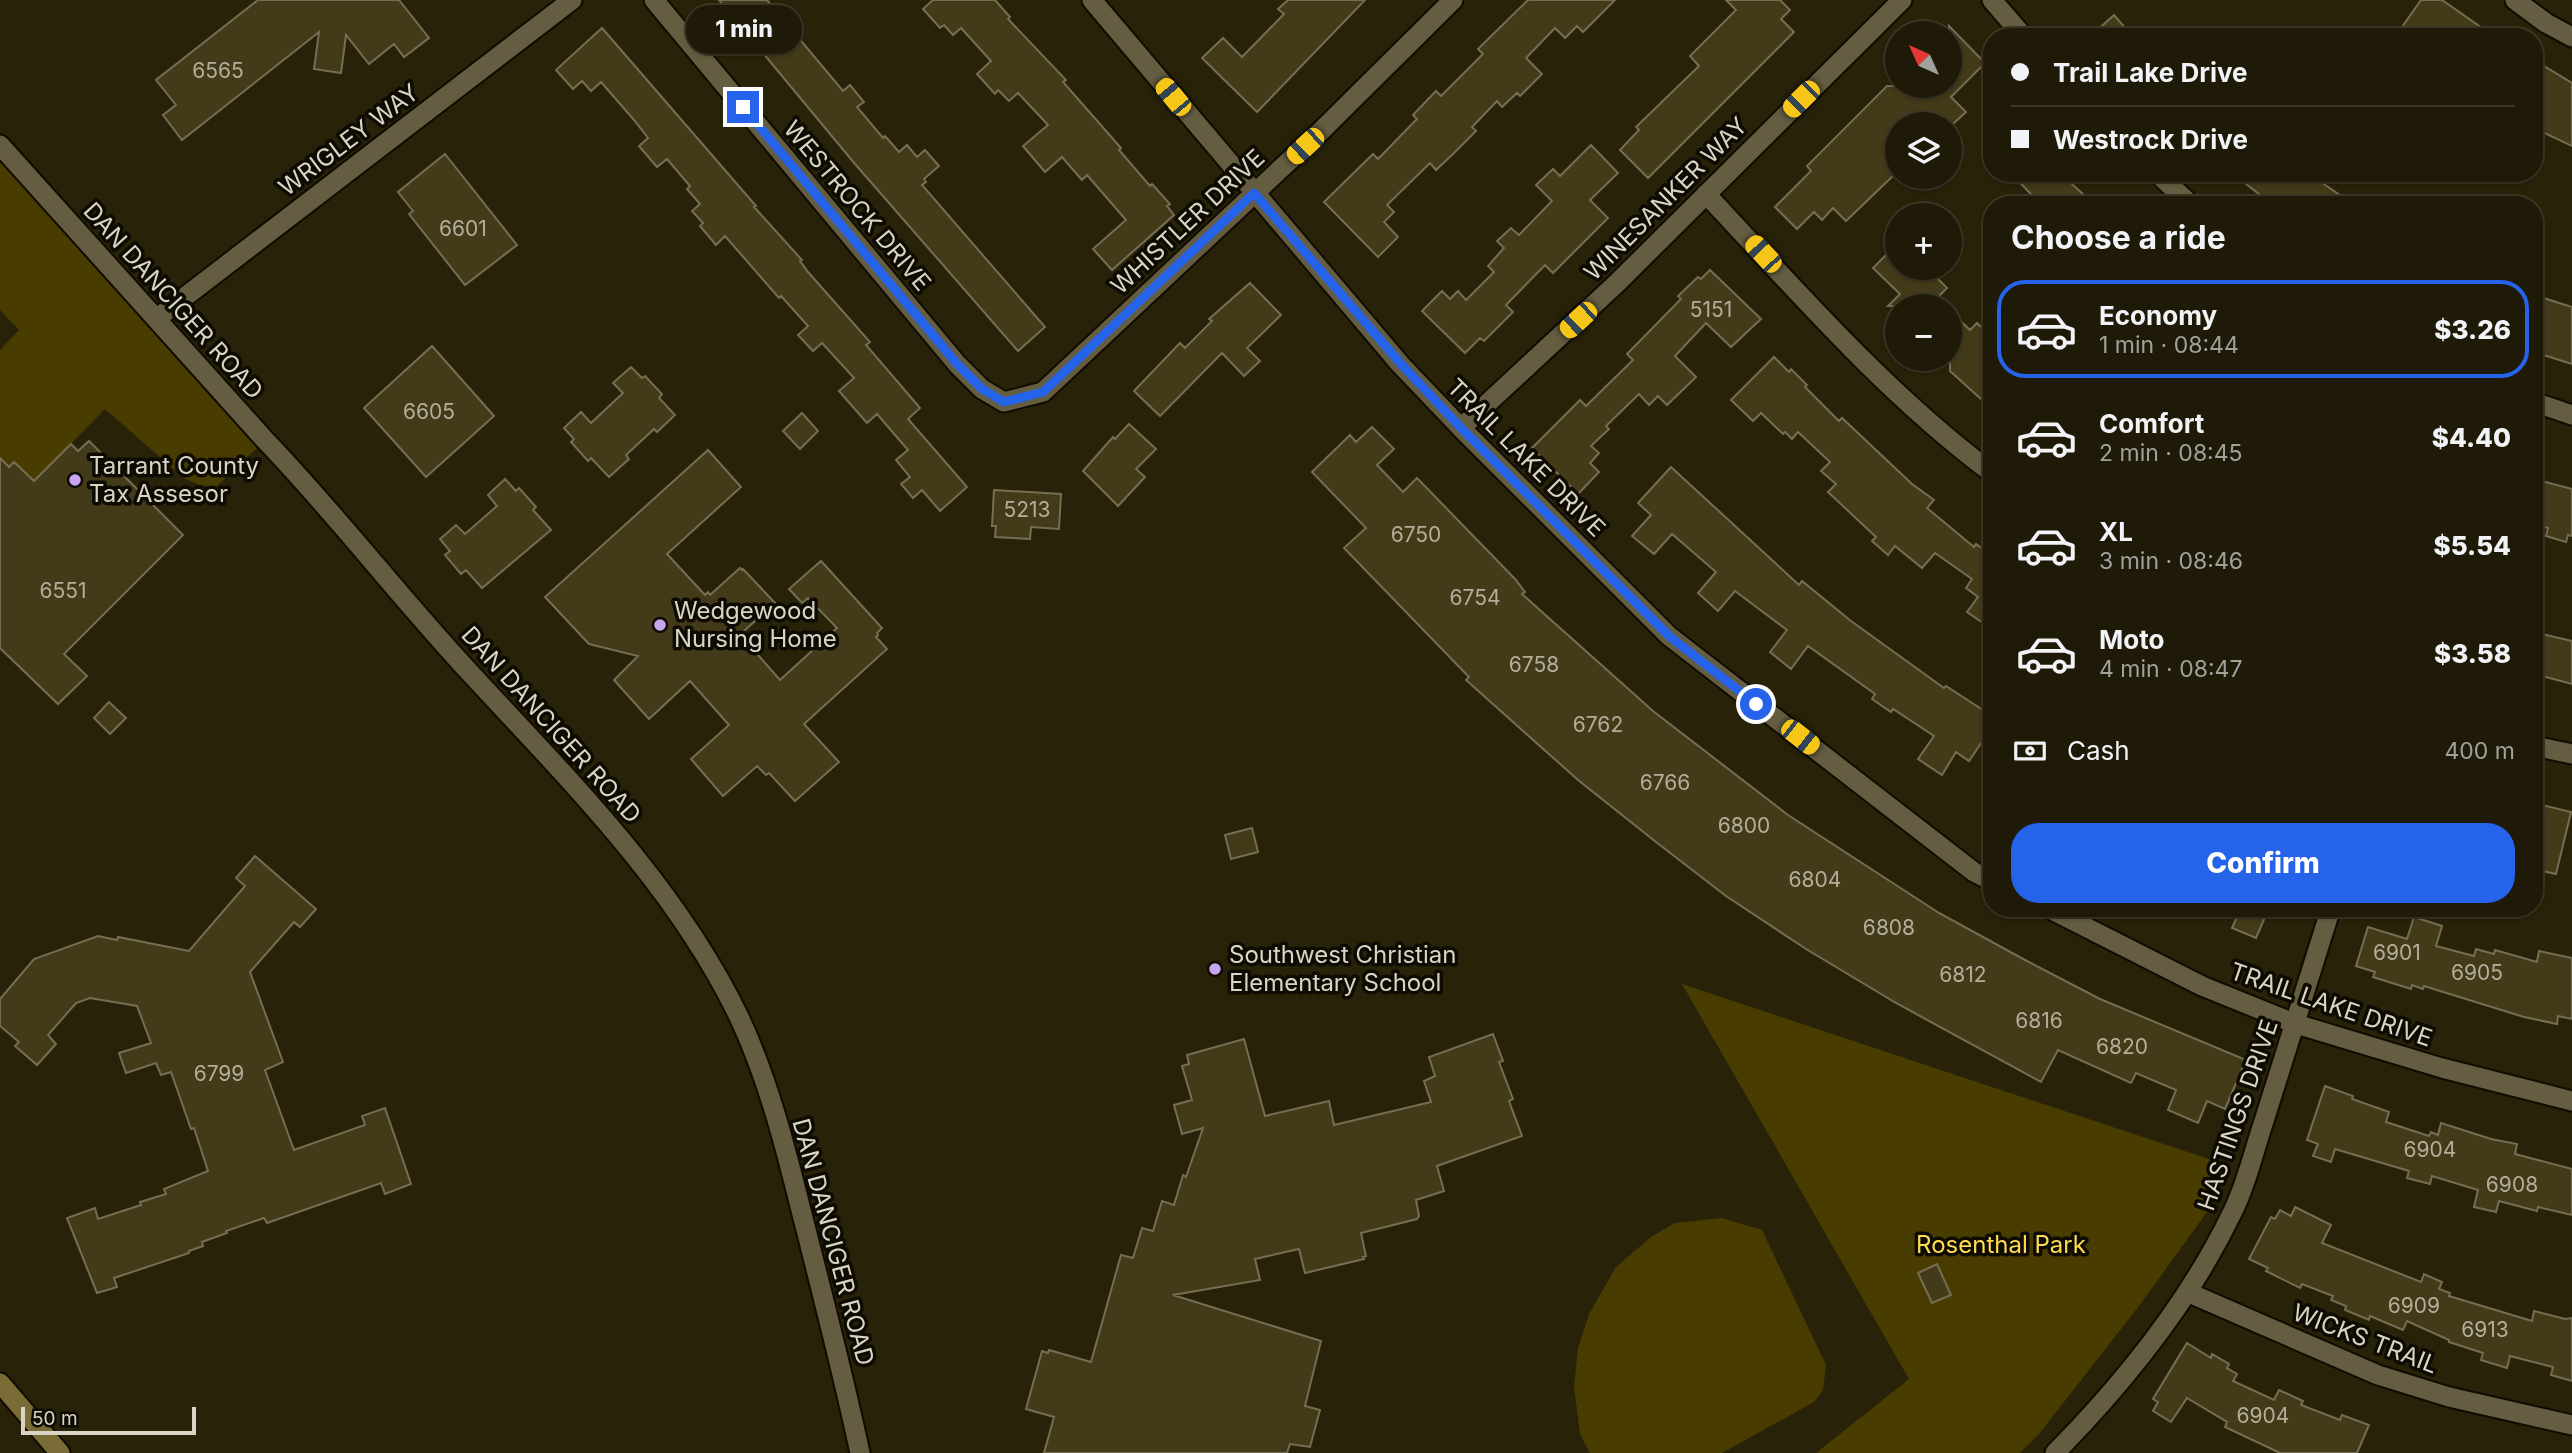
<!DOCTYPE html>
<html lang="en">
<head>
<meta charset="utf-8">
<style>
	:root { --surface:#1e1a07; --page:#2b2715; --text:#f1f3f6; --muted:#a1a19b; --line:#3c3828; --accent:#2563eb }
	body { margin:0; font-family:Inter,sans-serif; background:var(--page); color:var(--text); height:100vh; display:flex; flex-direction:column; font-size:26px; white-space:nowrap }
	* { box-sizing:border-box; margin:0 }
	p { font-size:23px; color:var(--muted) }
	.icon { flex:none; width:38px; height:38px; fill:none; stroke:currentColor; stroke-width:2; stroke-linecap:round; stroke-linejoin:round }
	.map { position:relative; flex:1; overflow:hidden }
	.panel { position:absolute; left:1983px; top:196px; width:560px; height:721px; display:flex; flex-direction:column; background:var(--surface); border-radius:28px; box-shadow:0 2px 5px #0004,0 0 0 2px var(--line) }
	.panel>* { flex:none }
	.hud { position:absolute; left:1983px; top:28px; width:560px; height:154px; border-radius:28px; box-shadow:0 2px 5px #0004,0 0 0 2px var(--line); display:grid; align-content:center; height:154px; padding:0 28px; background:var(--surface) }
	.needle { width:46px; rotate:315deg }
	.tools { position:absolute; left:1885px; top:21px; display:grid; gap:14px }
	.tools a { display:grid; place-items:center; width:77px; height:77px; border-radius:50%; background:var(--surface); box-shadow:0 2px 5px #0004,0 0 0 2px var(--line); font-size:35px }
	.scale { position:absolute; left:21px; bottom:18px; width:175px; box-sizing:border-box; padding-left:7px; border:4px solid #d8d5c6; border-top:0; font-size:19px; line-height:24px; white-space:nowrap; color:#d8d5c6; -webkit-text-stroke:5px #0e0b03; paint-order:stroke }
	.end { position:absolute; width:32px; height:32px; margin:-16px; border:9px solid #2563eb; background:#fff; box-shadow:0 0 0 4px #fff }
	.from { border-radius:50% }
	.bubble { position:absolute; height:49px; border-radius:24px; background:var(--surface); box-shadow:0 2px 5px #0004,0 0 0 2px var(--line); font-size:23px; font-weight:800; line-height:49px; text-align:center }
	.car { position:absolute; width:21px; height:42px; margin:-21px -10px; border-radius:9px; box-shadow:0 0 5px 2px #0007; background:linear-gradient(#f5c518 24%,#345 0 40%,#f5c518 0 76%,#345 0 86%,#f5c518 0) }
	.hud b { display:flex; align-items:center; gap:24px; height:66px; font-size:26px }
	.hud b+b { border-top:2px solid var(--line) }
	.hud i { width:18px; height:18px; background:var(--text) }
	ul { padding:0; list-style:none }
	li { display:flex; align-items:center; gap:21px; height:98px; margin:0 14px 10px; padding:0 14px; border:4px solid transparent; border-radius:28px }
	li div { flex:1 }
	li b { display:block; font-size:26px }
	li em { font-style:normal; font-weight:800 }
	li.current { border-color:var(--accent) }
	li>.icon { width:63px; height:63px; stroke-width:1.5 }
	h2 { padding:0 28px; font-size:32px; line-height:84px }
	.pay { display:flex; align-items:center; gap:18px; height:77px; padding:0 28px; font-size:26px }
	.pay p { margin-inline-start:auto }
	.action { display:flex; gap:14px; margin-top:auto; padding:14px 28px }
	.action a { flex:1; height:80px; border-radius:28px; background:var(--accent); color:#fff; font-size:28px; font-weight:800; line-height:80px; text-align:center }
	.map>svg:first-child { display:block }
	.green { fill:#493c00 }
	.building { fill:#433a19; stroke:#756e53; stroke-width:2 }
	.lines { fill:none; stroke-linecap:round; stroke-linejoin:round }
	.minor-casing { stroke:#110b00; stroke-width:23 }
	.tertiary-casing { stroke:#110b00; stroke-width:23 }
	.secondary-casing { stroke:#110b00; stroke-width:23 }
	.minor { stroke:#645d42; stroke-width:19 }
	.tertiary { stroke:#645d42; stroke-width:19 }
	.secondary { stroke:#796c36; stroke-width:19 }
	.route { stroke:#2563eb; stroke-width:9 }
	.poi-dot { fill:#c7a6ef; stroke:#0e0b03; stroke-width:2.5 }
	.labels { text-anchor:middle; stroke-width:7; stroke-linejoin:round; paint-order:stroke }
	.number-label { font-size:21px; fill:#b3ae9b }
	.street-label { font-size:24px; fill:#d8d5c6; stroke:#0e0b03 }
	.poi-label { font-size:24px; fill:#d8d5c6; stroke:#0e0b03; text-anchor:start }
	.park-label { font-size:24px; fill:#fedb4f; stroke:#0e0b03 }
</style>
</head>
<body>
<div class="map">
<svg width="2572" height="1453" viewBox="0 0 2572 1453">
	<rect width="100%" height="100%" fill="#282209"/>
	<path class="green" d="M0,147L265,440L216,487L200,485L185,479L105,409L34,481L14,462L9,467L5,462L0,467V350L19,330L0,310Z
		M1682,984L2221,1163L2210,1208L2139,1306L2039,1434L2020,1453H1816L1909,1379Z
		M1722,1218L1762,1230L1826,1365L1823,1390L1814,1402L1722,1453H1590L1580,1434L1574,1386L1578,1348L1589,1314L1616,1267L1651,1237L1675,1223Z"/>
	<path class="building" d="M258,0H399L429,38L404,57L394,44L369,64L346,35L341,73L314,69L319,32L182,140L163,115L176,105L156,80Z
		M719,0H767L843,91L850,85L864,102L857,107L883,138L885,136L899,152L907,145L917,157L925,150L939,166L924,179L926,182L922,185L1045,327L1018,351L855,164Z
		M933,0H995L1010,17L1008,19L1066,80L1063,82L1121,148L1119,150L1150,186L1152,184L1170,204L1167,206L1174,215L1112,270L1093,249L1126,220L1087,175L1082,180L1062,157L1045,172L1023,146L1048,125L1018,93L1009,101L998,90L995,94L977,74L991,61L961,28L953,35L944,25L940,28L923,9Z
		M1288,0H1365L1257,112L1202,58L1223,38L1242,57L1284,14L1278,9Z
		M1528,0H1615L1583,32L1577,26L1565,38L1555,28L1526,58L1542,74L1520,96L1517,93L1502,107L1497,101L1472,127L1476,131L1454,153L1436,170L1430,163L1387,205L1394,212L1384,222L1398,237L1378,257L1324,202L1373,154L1378,159L1417,119L1413,115L1436,91L1441,96L1483,54L1478,49Z
		M1726,0H1780L1790,10L1781,19L1794,32L1648,178L1620,150L1639,130L1636,127L1699,66L1690,56L1736,10Z
		M2421,0H2442L2495,37H2395Z
		M2114,15L2133,37H2090Z
		M1949,26L1985,63L1951,97L1966,112L1953,124H1897V158L1888,167L1895,174L1846,221L1833,208L1822,220L1814,212L1797,229L1775,207L1811,171L1807,166L1887,86H1950Z
		M602,28L756,206L754,207L802,260L800,261L808,272L870,342L866,345L920,408L908,419L967,487L940,511L922,490L913,498L901,484L910,477L896,460L908,450L877,414L867,423L839,391L854,378L822,343L813,351L798,335L808,326L781,296L779,298L725,236L716,245L700,226L703,223L692,211L700,204L687,189L690,186L667,159L657,167L639,146L648,138L634,120L601,82L591,91L582,81L573,89L556,70Z
		M2534,60L2572,83V146L2534,128Z
		M1591,145L1618,173L1590,200L1608,218L1553,273L1545,265L1506,305L1513,312L1484,341L1480,338L1465,353L1422,311L1442,291L1450,299L1458,291L1466,300L1494,272L1488,266L1504,248L1497,241L1511,228L1519,235L1552,201L1536,185L1553,169L1560,176Z
		M445,154L517,245L465,285L409,214L413,211L398,192Z
		M2011,173H2060L2095,205H2041Z
		M2232,173H2308L2354,205H2273Z
		M1897,244V268H1950L1938,279L1947,288L1929,306H1888L1900,294L1873,268Z
		M1710,270L1761,319L1731,347L1706,323L1675,356L1696,377L1667,405L1658,396L1649,405L1639,394L1606,426L1609,429L1591,446L1599,453L1590,463L1599,472L1578,494L1532,448L1580,400L1586,406L1633,360L1627,354L1681,299L1678,296L1698,277L1701,279Z
		M1250,283L1281,315L1247,348L1260,361L1244,376L1222,353L1160,416L1134,391L1180,343L1185,348L1212,321L1209,319Z
		M2534,295L2572,307V364L2534,352Z
		M1950,311L1970,330L1977,323L1992,337V409L1950,371Z
		M432,346L494,416L426,477L364,408Z
		M1774,357L1789,372L1791,369L1807,385L1805,387L1839,421L1842,418L1912,484L1934,500L1927,508L1974,547L1976,544L1990,554L1992,551V629L1967,612L1978,597L1966,588L1972,579L1935,553L1922,568L1895,546L1888,555L1872,541L1876,537L1828,492L1836,484L1821,471L1830,462L1798,432L1792,439L1785,432L1783,434L1761,413L1753,421L1731,400Z
		M631,367L642,378L645,376L662,394L659,398L675,415L657,432L654,429L626,455L629,459L609,477L591,458L588,461L571,442L574,439L564,428L581,412L591,423L623,393L613,383Z
		M802,413L818,431L800,449L783,431Z
		M1129,424L1156,449L1136,469L1145,477L1118,506L1083,471L1113,437L1115,439Z
		M1372,427L1394,449L1377,465L1403,492L1417,478L1515,579L1525,592L1522,594L1653,711L1788,815L1939,913L2025,960L2100,999L2246,1060L2225,1109L2207,1101L2198,1123L2168,1110L2176,1090L2136,1073L2131,1083L2058,1050L2041,1082L1896,1003L1806,949L1726,896L1656,842L1578,780L1466,680L1469,677L1344,548L1366,528L1312,472L1350,435L1356,442Z
		M89,441L183,535L64,654L87,676L58,704L0,648V458L9,467L14,462L34,481L71,444L78,451Z
		M708,450L741,487L667,554L705,595L708,592L710,595L740,568L742,570L743,569L775,603L743,632L745,635L743,638L780,680L837,628L808,598L802,603L789,589L821,561L882,628L877,633L878,635L876,637L887,649L804,724L839,762L795,801L769,773L766,775L757,766L723,796L691,759L729,725L690,681L649,719L614,680L638,656L589,644L545,597Z
		M1671,467L1799,585L1802,581L1851,621L1944,688L1946,686L1992,716V727L1969,761L1956,752L1942,775L1918,759L1934,736L1893,709L1891,712L1872,699L1875,694L1808,646L1791,669L1770,652L1787,630L1735,591L1718,611L1698,593L1716,572L1672,534L1654,554L1632,536L1651,515L1638,503Z
		M505,479L516,491L519,488L536,507L533,510L551,530L482,588L466,570L461,574L445,555L450,551L440,539L456,525L465,534L497,506L488,495Z
		M2538,480L2572,489V536L2568,535L2566,542L2546,536L2548,528L2534,524V493Z
		M994,490L1061,494L1059,529L1031,527L1030,539L995,537L996,526H992Z
		M2534,632L2572,641V684L2534,674Z
		M109,702L126,718L110,734L94,718Z
		M2538,804L2571,812L2556,874L2534,869V820Z
		M1252,828L1258,852L1231,859L1225,835Z
		M255,856L316,909L300,927L294,922L250,972L283,1062L265,1070L294,1150L365,1125L362,1116L385,1108L411,1184L385,1194L381,1183L267,1223L264,1218L226,1231L227,1233L202,1242L203,1246L189,1251V1253L114,1278L117,1287L97,1293L67,1218L95,1208L98,1219L141,1205L140,1202L166,1194L164,1189L208,1171L194,1128L191,1129L171,1072L161,1075L156,1063L126,1073L119,1053L151,1043L137,1006L90,998L76,1003L48,1035L56,1044L37,1065L15,1046L19,1042L0,1026V999L34,959L98,936L117,940L118,937L189,951L245,886L236,878Z
		M2241,908H2269L2256,938L2232,928Z
		M2414,917L2442,926L2436,946L2474,956L2476,949L2494,954L2495,950L2537,962L2539,951L2572,958V1019L2558,1016L2557,1024L2524,1017L2424,986L2423,989L2412,985L2411,989L2373,977L2375,972L2356,966L2368,927L2407,939Z
		M1493,1034L1503,1061L1499,1062L1513,1099L1509,1101L1522,1136L1437,1166L1444,1191L1416,1200L1419,1216L1417,1219L1361,1233L1366,1256L1363,1257L1364,1259L1305,1273L1299,1249L1255,1259L1260,1280L1173,1295L1321,1341L1305,1406L1320,1410L1310,1447L1290,1444L1287,1453H1044L1054,1417L1026,1409L1042,1351L1048,1353L1049,1350L1091,1362L1121,1255L1133,1258L1142,1228L1153,1231L1162,1201L1174,1205L1183,1175L1186,1177L1203,1128L1182,1134L1174,1105L1192,1100L1182,1066L1189,1064L1187,1055L1244,1039L1265,1116L1329,1101L1334,1125L1431,1102L1424,1081L1435,1076L1429,1057Z
		M2325,1086L2353,1096L2352,1099L2389,1112L2386,1122L2429,1136L2431,1132L2438,1135L2441,1123L2491,1139L2517,1144L2515,1154L2572,1169V1215L2538,1207L2537,1211L2499,1201L2496,1212L2474,1207L2478,1190L2432,1176L2430,1184L2407,1178L2409,1171L2335,1149L2331,1162L2313,1156L2318,1144L2307,1140Z
		M2295,1207L2331,1225L2322,1243L2421,1282L2424,1274L2442,1282L2439,1289L2450,1293L2449,1296L2532,1321L2534,1311L2565,1319L2572,1318V1381L2551,1375L2553,1367L2510,1356L2507,1368L2481,1360L2483,1353L2449,1342V1340L2407,1321L2403,1330L2370,1316L2369,1320L2345,1310L2346,1306L2331,1300L2333,1296L2302,1284L2300,1288L2266,1271L2268,1268L2249,1259L2271,1217L2275,1219L2280,1210L2291,1216Z
		M1937,1264L1951,1295L1932,1303L1918,1273Z
		M2187,1343L2211,1358L2212,1354L2229,1364L2227,1368L2237,1374L2233,1381L2274,1400L2279,1390L2303,1401L2301,1405L2340,1420L2342,1415L2369,1425L2357,1453H2280L2225,1427L2227,1422L2187,1398L2171,1422L2153,1411L2158,1402L2153,1399Z"/>
	<g class="lines">
		<defs>
			<path id="minor" d="M654,0L957,364L982,389L1004,402L1043,392L1322,130L1453,0
				M1992,0L2024,37
				M2515,0L2546,23L2572,37
				M0,145L265,440C338,516 401,599 473,676C570,781 676,886 739,1017C769,1081 786,1150 803,1218C823,1296 843,1374 860,1453
				M2157,173L2191,205
				M1706,194C1797,291 1885,393 1992,473
				M156,319L572,0
				M2534,402L2572,415
				M1461,428L1617,283L1902,0
				M2534,746L2572,754
				M2187,1292L2378,1375L2449,1397L2572,1425
				M2055,1453C2125,1382 2190,1301 2233,1211C2247,1183 2254,1150 2264,1121C2287,1050 2309,979 2331,908"/>
			<path id="tertiary" d="M1092,0L1400,364L1461,428L1669,636L1974,872L1992,881
				M2048,908L2202,986L2296,1024L2442,1068L2572,1101"/>
			<path id="secondary" d="M0,1383L60,1453"/>
		</defs>
		<use href="#minor" class="minor-casing"/>
		<use href="#tertiary" class="tertiary-casing"/>
		<use href="#secondary" class="secondary-casing"/>
		<use href="#minor" class="minor"/>
		<use href="#tertiary" class="tertiary"/>
		<use href="#secondary" class="secondary"/>
	</g>
	<g class="lines">
		<path class="route" d="M743,107L957,364L982,389L1004,402L1043,392L1254,193L1401,364L1461,428L1669,636L1756,704"/>
	</g>
	<g class="poi-dot">
		<circle cx="75" cy="480" r="7"/>
		<circle cx="660" cy="625" r="7"/>
		<circle cx="1215" cy="969" r="7"/>
	</g>
	<g class="labels">
		<g class="number-label">
			<text x="218" y="78">6565</text>
			<text x="463" y="236">6601</text>
			<text x="1711" y="317">5151</text>
			<text x="429" y="419">6605</text>
			<text x="1027" y="517">5213</text>
			<text x="1416" y="542">6750</text>
			<text x="63" y="598">6551</text>
			<text x="1475" y="605">6754</text>
			<text x="1534" y="672">6758</text>
			<text x="1598" y="732">6762</text>
			<text x="1665" y="790">6766</text>
			<text x="1744" y="833">6800</text>
			<text x="1815" y="887">6804</text>
			<text x="1889" y="935">6808</text>
			<text x="2397" y="960">6901</text>
			<text x="2477" y="980">6905</text>
			<text x="1963" y="982">6812</text>
			<text x="2039" y="1028">6816</text>
			<text x="2122" y="1054">6820</text>
			<text x="219" y="1081">6799</text>
			<text x="2430" y="1157">6904</text>
			<text x="2512" y="1192">6908</text>
			<text x="2414" y="1313">6909</text>
			<text x="2485" y="1337">6913</text>
			<text x="2263" y="1423">6904</text>
		</g>
		<g class="street-label">
			<text transform="translate(349 140) rotate(-37)" y="8">WRIGLEY WAY</text>
			<text transform="translate(1666 199) rotate(-45)" y="8">WINESANKER WAY</text>
			<text transform="translate(857 206) rotate(50)" y="8">WESTROCK DRIVE</text>
			<text transform="translate(1188 222) rotate(-43)" y="8">WHISTLER DRIVE</text>
			<text transform="translate(173 301) rotate(48)" y="8">DAN DANCIGER ROAD</text>
			<text transform="translate(1526 458) rotate(45)" y="8">TRAIL LAKE DRIVE</text>
			<text transform="translate(551 725) rotate(48)" y="8">DAN DANCIGER ROAD</text>
			<text transform="translate(2331 1005) rotate(19)" y="8">TRAIL LAKE DRIVE</text>
			<text transform="translate(2238 1115) rotate(-71)" y="8">HASTINGS DRIVE</text>
			<text transform="translate(833 1242) rotate(75)" y="8">DAN DANCIGER ROAD</text>
			<text transform="translate(2365 1339) rotate(21)" y="8">WICKS TRAIL</text>
		</g>
		<g class="poi-label">
			<text x="89" y="474">Tarrant County<tspan x="89" dy="28">Tax Assesor</tspan></text>
			<text x="674" y="619">Wedgewood<tspan x="674" dy="28">Nursing Home</tspan></text>
			<text x="1229" y="963">Southwest Christian<tspan x="1229" dy="28">Elementary School</tspan></text>
		</g>
		<g class="park-label">
			<text x="2001" y="1253">Rosenthal Park</text>
		</g>
	</g>
</svg>
<div class="tools">
<a><svg class="needle" viewBox="-14 -14 28 28"><path d="M0-13l5 13h-10z" fill="#e53935"/><path d="M0 13l5-13h-10z" fill="#a1a19b"/></svg></a>
<a><svg class="icon" aria-label="layers" viewBox="0 0 24 24"><path d="M12 4l9 5-9 5-9-5zM3 14l9 5 9-5"/></svg></a>
<a>+</a>
<a>−</a>
</div>
<div class="scale">50 m</div>
<i class="end from" style="left:1756px;top:704px"></i>
<i class="end" style="left:743px;top:107px"></i>
<div class="bubble" style="left:686px;top:5px;width:116px">1 min</div>
<i class="car" style="left:1173px;top:97px;rotate:320deg"></i>
<i class="car" style="left:1801px;top:99px;rotate:225deg"></i>
<i class="car" style="left:1305px;top:146px;rotate:227deg"></i>
<i class="car" style="left:1763px;top:254px;rotate:317deg"></i>
<i class="car" style="left:1578px;top:320px;rotate:227deg"></i>
<i class="car" style="left:1800px;top:737px;rotate:128deg"></i>
<div class="hud">
<b><i class="from"></i>Trail Lake Drive</b>
<b><i></i>Westrock Drive</b>
</div>
<section class="panel">
<h2>Choose a ride</h2>
<ul>
<li class="current"><svg class="icon" aria-label="car" viewBox="0 0 24 24"><path d="M5 17H2v-5l4-1 3-4h7l3 4 3 1v5h-3M9 17h6M6 11h13"/><circle cx="7" cy="17" r="2"/><circle cx="17" cy="17" r="2"/></svg><div><b>Economy</b><p>1 min · 08:44</p></div><em>$3.26</em></li>
<li><svg class="icon" aria-label="car" viewBox="0 0 24 24"><path d="M5 17H2v-5l4-1 3-4h7l3 4 3 1v5h-3M9 17h6M6 11h13"/><circle cx="7" cy="17" r="2"/><circle cx="17" cy="17" r="2"/></svg><div><b>Comfort</b><p>2 min · 08:45</p></div><em>$4.40</em></li>
<li><svg class="icon" aria-label="car" viewBox="0 0 24 24"><path d="M5 17H2v-5l4-1 3-4h7l3 4 3 1v5h-3M9 17h6M6 11h13"/><circle cx="7" cy="17" r="2"/><circle cx="17" cy="17" r="2"/></svg><div><b>XL</b><p>3 min · 08:46</p></div><em>$5.54</em></li>
<li><svg class="icon" aria-label="car" viewBox="0 0 24 24"><path d="M5 17H2v-5l4-1 3-4h7l3 4 3 1v5h-3M9 17h6M6 11h13"/><circle cx="7" cy="17" r="2"/><circle cx="17" cy="17" r="2"/></svg><div><b>Moto</b><p>4 min · 08:47</p></div><em>$3.58</em></li>
</ul>
<div class="pay"><svg class="icon" aria-label="cash" viewBox="0 0 24 24"><path d="M3 7h18v10H3z"/><circle cx="12" cy="12" r="2"/></svg>Cash<p>400 m</p></div>
<div class="action"><a>Confirm</a></div>
</section>
</div>
</body>
</html>
